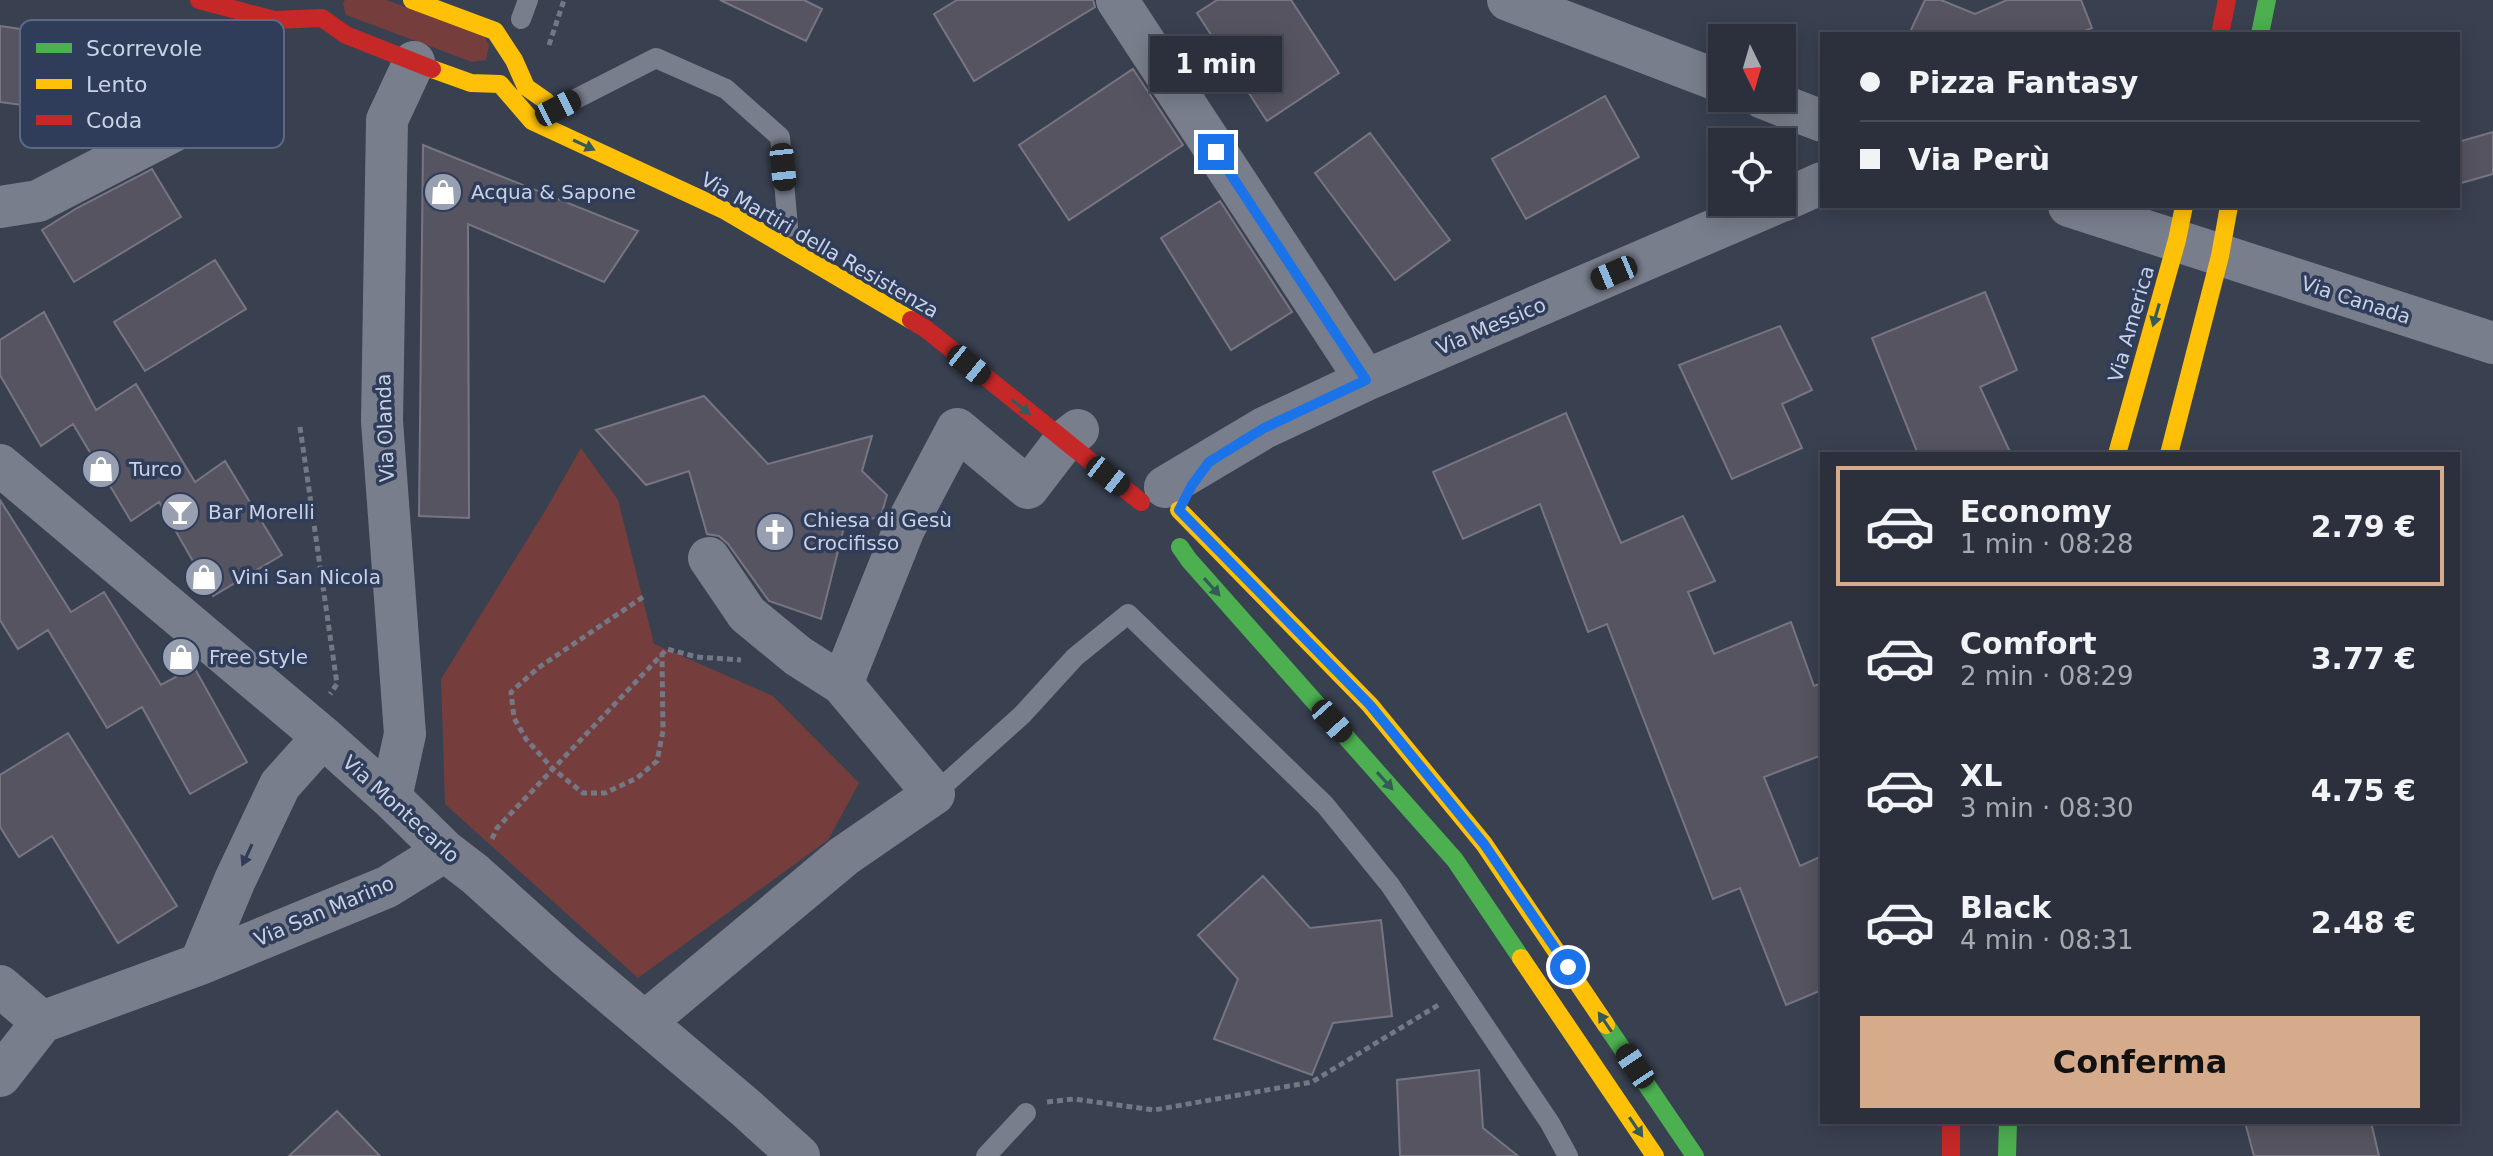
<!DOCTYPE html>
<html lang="it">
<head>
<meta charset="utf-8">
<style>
	:root { --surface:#2b303c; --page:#373c47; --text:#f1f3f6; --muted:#a6a9af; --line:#474b56; --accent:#d6ab8b }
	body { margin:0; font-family:"DejaVu Sans",sans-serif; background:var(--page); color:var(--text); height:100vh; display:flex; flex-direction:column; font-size:30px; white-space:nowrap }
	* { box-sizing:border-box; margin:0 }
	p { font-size:26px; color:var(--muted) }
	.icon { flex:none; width:44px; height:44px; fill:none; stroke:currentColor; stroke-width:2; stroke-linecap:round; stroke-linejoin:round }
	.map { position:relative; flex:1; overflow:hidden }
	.side { position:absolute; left:1820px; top:452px; width:640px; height:672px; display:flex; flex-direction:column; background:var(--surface); border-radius:0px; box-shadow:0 4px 20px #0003,0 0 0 2px var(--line) }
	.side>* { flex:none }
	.hud { position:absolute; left:1820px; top:32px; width:640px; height:176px; border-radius:0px; box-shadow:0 4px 20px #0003,0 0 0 2px var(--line); display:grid; align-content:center; height:176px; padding:0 40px; background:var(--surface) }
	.needle { width:52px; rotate:175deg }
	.controls { position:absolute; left:1708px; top:24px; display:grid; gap:16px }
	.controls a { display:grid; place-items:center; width:88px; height:88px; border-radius:0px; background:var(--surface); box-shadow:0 4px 20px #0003,0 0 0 2px var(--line); font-size:40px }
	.end { position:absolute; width:36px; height:36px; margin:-18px; border:10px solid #1a73e8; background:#fff; box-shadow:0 0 0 4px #fff }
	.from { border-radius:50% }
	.bubble { position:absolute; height:56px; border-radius:0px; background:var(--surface); box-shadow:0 4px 20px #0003,0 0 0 2px var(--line); font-size:26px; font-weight:700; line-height:56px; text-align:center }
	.car { position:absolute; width:24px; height:48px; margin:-24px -12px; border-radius:10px; box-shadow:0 0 6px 2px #0007; background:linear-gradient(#222 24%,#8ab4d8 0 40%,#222 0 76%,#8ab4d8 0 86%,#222 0) }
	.hud b { display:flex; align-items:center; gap:28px; height:76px; font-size:30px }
	.hud b+b { border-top:2px solid var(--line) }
	.hud i { width:20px; height:20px; background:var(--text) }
	ul { padding:14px 0 0; list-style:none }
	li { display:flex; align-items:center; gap:24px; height:120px; margin:0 16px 12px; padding:0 24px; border:4px solid transparent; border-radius:0px }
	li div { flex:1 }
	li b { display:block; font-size:30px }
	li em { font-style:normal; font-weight:700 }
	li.on { border-color:var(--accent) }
	li>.icon { width:72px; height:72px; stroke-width:1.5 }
	.cta { display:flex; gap:16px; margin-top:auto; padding:16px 40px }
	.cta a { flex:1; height:92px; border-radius:0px; background:var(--accent); color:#111; font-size:32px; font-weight:700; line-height:92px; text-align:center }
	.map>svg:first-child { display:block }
	.green { fill:#753e3d }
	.building { fill:#565460; stroke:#787582; stroke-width:2 }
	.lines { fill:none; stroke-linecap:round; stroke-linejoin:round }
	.path { stroke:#737884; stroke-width:5; stroke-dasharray:6 4; stroke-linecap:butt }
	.lane { stroke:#797e8c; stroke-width:20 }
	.street { stroke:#797e8c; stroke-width:42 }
	.fast { stroke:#4caf50; stroke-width:18 }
	.slow { stroke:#ffc107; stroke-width:18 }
	.jam { stroke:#c62828; stroke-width:18 }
	.oneway { fill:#365a58 }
	.oneway2 { fill:#2f3d5a }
	.route { stroke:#1a73e8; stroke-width:10 }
	.labels { text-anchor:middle; stroke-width:7; stroke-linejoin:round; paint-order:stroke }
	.poi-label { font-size:20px; fill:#c9d2e4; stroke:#2f3d5a; text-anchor:start }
	.street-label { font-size:20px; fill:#c9d2e4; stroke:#2f3d5a }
	.key { fill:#2f3d5a; stroke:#5d6a83; stroke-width:2 }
	.key-label { font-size:22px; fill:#c9d2e4 }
</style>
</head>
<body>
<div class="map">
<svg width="2493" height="1156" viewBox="0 0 2493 1156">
	<rect width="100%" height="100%" fill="#394050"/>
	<path class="green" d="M345,0H386L484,36L489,45L486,60L472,62L346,15L343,3Z
		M581,448L618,500L654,644L773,696L859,783L828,840L638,978L445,804L441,679L545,511Z"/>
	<path class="building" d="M720,0H804L822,9L806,41Z
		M957,0H1093L1095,7L974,81L934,14Z
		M1217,0H1291L1339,73L1267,121L1197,13Z
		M1925,0H1941L1975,14L2007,0H2081L2092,28L2078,34H1909Z
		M0,26L180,52L165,109L140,121L0,102Z
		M1133,69L1183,145L1069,220L1019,145Z
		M1605,96L1639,157L1526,219L1492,159Z
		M2493,132V174L2458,184V142Z
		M1370,133L1450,240L1395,280L1315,173Z
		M423,145L638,231L604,282L468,224L469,518L419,516Z
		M152,169L181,217L74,282L42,230L77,208Z
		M1220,201L1292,312L1231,350L1161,238Z
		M215,260L246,309L145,371L114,322Z
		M1985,292L2017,370L1980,387L2011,454H1918L1872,338Z
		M44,312L96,410L136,384L195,482L225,461L282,555L213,596L159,502L131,521L73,424L41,446L0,375V340Z
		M1780,326L1812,390L1782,404L1802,448L1732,479L1679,365Z
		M704,396L768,464L872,436L862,471L887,495L881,516L844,527L821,619L769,601L728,544L719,536L707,534L689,471L646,485L596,430Z
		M1566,413L1621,543L1683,516L1715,581L1688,592L1714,654L1791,622L1814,686L1822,683V755L1764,777L1800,866L1822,856V990L1786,1005L1740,888L1713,899L1607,624L1588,632L1540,504L1463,539L1433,472Z
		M0,500L71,612L104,592L161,685L194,667L247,762L190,794L142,707L107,728L48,630L18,649L0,620Z
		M68,733L177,906L118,943L52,836L19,857L0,827V775Z
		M1263,876L1310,928L1381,920L1392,1016L1333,1023L1312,1075L1214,1039L1238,979L1198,935Z
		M1479,1070L1483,1128L1518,1156H1400L1397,1080Z
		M337,1111L380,1156H289Z
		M2245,1122H2371L2379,1156H2254Z"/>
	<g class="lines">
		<path class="path" d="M549,45L564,0
			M300,427L337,684L330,694
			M643,597L538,668L511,692L514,718L526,739L553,769L583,793H605L637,778L657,761L663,731L662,655
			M492,839L497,828L667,649L697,657L741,660
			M1047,1102L1074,1099L1154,1110L1312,1082L1440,1004"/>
		<path class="lane" d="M521,19L528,0
			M558,108L656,58L726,89L780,137L788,227
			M934,794L1022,715L1075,657L1128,614L1325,805L1390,885L1550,1123L1568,1156
			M986,1156L1026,1113"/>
		<path class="street" d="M1117,0L1366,380
			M1508,0L1722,82
			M1763,98L1822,121
			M1782,201L1822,183
			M2069,206L2493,343
			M0,207L38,201L185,125L204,55
			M0,465L323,737L391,798L445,851L475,874L565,955L746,1108L799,1156
			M1165,487L1264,428L1366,380L1779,202
			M842,684L904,529L957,429L1028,488L1064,441L1078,430
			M391,798L405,734L382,421L387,120L414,62
			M200,964L235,880L280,785L323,737
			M0,986L42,1022
			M42,1022L200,964L387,887L445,851
			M645,1022L844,856L934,794L842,684L798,656L747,614L709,558
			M0,1076L42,1022"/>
		<path class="fast" d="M2260,34L2267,0
			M1180,547L1189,560L1455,860L1521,958
			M1606,1025L1695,1156
			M2007,1156L2008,1122"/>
		<path class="slow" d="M412,0L495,31L514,60L526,87L546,101
			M432,69L471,83L500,84L532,121L724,210L911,320
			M2117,454L2177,240L2184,206
			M2169,454L2220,256L2229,206
			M1179,510L1370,705L1484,844L1606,1025
			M1521,958L1655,1156"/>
		<path class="jam" d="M199,0L274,20L322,18L346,35L432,69
			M2220,34L2227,0
			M911,320L926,329L1141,502
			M1951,1122V1156"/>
	</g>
	<defs><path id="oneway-solid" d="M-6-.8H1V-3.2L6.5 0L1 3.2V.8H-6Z" transform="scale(2)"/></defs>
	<g class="oneway">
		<use href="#oneway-solid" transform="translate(584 145) rotate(25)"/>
		<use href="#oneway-solid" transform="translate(2156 315) rotate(106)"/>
		<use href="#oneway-solid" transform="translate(1021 407) rotate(39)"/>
		<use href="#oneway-solid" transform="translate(1212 587) rotate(48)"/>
		<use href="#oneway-solid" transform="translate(1385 781) rotate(48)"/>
		<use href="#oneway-solid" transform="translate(1605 1022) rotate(-124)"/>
		<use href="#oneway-solid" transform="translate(1636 1127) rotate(56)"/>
	</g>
	<use class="oneway2" href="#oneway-solid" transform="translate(247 855) rotate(115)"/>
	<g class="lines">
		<path class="route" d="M1216,152L1366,380L1264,428L1209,462L1192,485L1179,510L1370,705L1484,844L1568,967"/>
	</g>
	<defs>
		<symbol id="shop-disc" viewBox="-11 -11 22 22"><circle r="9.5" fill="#979fb0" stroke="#2f3d5a"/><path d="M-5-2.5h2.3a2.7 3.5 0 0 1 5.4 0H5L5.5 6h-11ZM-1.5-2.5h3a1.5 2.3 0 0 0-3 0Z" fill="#fff"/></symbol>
		<symbol id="bar-disc" viewBox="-11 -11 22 22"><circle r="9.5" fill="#979fb0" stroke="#2f3d5a"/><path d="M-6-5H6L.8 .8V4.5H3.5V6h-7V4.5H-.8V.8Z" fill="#fff"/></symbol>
		<symbol id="church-disc" viewBox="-11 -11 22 22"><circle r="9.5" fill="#979fb0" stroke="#2f3d5a"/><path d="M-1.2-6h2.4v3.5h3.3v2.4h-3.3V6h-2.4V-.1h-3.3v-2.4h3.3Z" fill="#fff"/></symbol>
	</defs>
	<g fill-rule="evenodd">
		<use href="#shop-disc" x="421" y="170" width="44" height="44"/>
		<use href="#shop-disc" x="79" y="447" width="44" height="44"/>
		<use href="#bar-disc" x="158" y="490" width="44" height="44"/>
		<use href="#church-disc" x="753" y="510" width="44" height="44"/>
		<use href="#shop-disc" x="182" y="555" width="44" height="44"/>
		<use href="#shop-disc" x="159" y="635" width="44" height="44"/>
	</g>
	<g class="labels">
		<g class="poi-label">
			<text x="471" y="199">Acqua &amp; Sapone</text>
			<text x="129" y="476">Turco</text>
			<text x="208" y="519">Bar Morelli</text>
			<text x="803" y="527">Chiesa di Gesù<tspan x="803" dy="23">Crocifisso</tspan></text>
			<text x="232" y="584">Vini San Nicola</text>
			<text x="209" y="664">Free Style</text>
		</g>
		<g class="street-label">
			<text transform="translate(820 245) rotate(30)" y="7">Via Martiri della Resistenza</text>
			<text transform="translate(2356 300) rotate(18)" y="7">Via Canada</text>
			<text transform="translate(2131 324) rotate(-74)" y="7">Via America</text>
			<text transform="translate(1491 326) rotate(-23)" y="7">Via Messico</text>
			<text transform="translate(385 428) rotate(-92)" y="7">Via Olanda</text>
			<text transform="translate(401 809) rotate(42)" y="7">Via Montecarlo</text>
			<text transform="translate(324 911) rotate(-23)" y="7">Via San Marino</text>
		</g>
	</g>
	<rect x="20" y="20" width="264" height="128" rx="12" class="key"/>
	<rect x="36" y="43" width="36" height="10" fill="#4caf50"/>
	<rect x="36" y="79" width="36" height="10" fill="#ffc107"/>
	<rect x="36" y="115" width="36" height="10" fill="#c62828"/>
	<g class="key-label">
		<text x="86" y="56">Scorrevole</text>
		<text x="86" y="92">Lento</text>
		<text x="86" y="128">Coda</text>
	</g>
</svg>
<div class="controls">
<a><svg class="needle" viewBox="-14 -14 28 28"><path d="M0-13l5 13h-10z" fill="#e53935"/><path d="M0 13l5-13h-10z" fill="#a6a9af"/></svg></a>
<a><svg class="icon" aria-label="locate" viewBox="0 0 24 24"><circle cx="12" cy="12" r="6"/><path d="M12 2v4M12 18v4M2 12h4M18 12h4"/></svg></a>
</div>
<i class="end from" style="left:1568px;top:967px"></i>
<i class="end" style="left:1216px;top:152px"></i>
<div class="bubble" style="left:1150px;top:36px;width:132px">1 min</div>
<i class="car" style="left:558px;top:108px;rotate:63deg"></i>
<i class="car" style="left:783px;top:167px;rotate:174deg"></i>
<i class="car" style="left:1614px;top:273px;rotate:247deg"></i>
<i class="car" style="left:969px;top:365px;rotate:129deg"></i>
<i class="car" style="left:1108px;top:476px;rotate:128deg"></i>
<i class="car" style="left:1332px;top:721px;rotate:138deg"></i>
<i class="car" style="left:1635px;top:1066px;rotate:326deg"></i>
<div class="hud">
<b><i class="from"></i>Pizza Fantasy</b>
<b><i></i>Via Perù</b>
</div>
<section class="side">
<ul>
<li class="on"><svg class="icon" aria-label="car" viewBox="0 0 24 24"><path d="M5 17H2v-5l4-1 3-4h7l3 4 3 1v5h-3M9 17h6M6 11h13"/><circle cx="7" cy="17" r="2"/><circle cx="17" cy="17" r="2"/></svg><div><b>Economy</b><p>1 min · 08:28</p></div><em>2.79 €</em></li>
<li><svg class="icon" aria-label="car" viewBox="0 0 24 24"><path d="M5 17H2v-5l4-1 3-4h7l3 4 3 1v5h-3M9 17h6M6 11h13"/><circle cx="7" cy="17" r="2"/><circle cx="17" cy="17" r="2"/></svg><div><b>Comfort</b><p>2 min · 08:29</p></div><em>3.77 €</em></li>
<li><svg class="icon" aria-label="car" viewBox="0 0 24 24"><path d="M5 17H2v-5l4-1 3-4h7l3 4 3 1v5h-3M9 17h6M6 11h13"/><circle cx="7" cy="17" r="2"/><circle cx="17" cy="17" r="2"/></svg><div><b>XL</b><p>3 min · 08:30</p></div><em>4.75 €</em></li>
<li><svg class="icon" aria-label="car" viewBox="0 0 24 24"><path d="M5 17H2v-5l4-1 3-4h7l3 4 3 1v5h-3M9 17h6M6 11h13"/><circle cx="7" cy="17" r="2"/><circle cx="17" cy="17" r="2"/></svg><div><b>Black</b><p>4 min · 08:31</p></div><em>2.48 €</em></li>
</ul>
<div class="cta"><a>Conferma</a></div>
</section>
</div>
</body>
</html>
